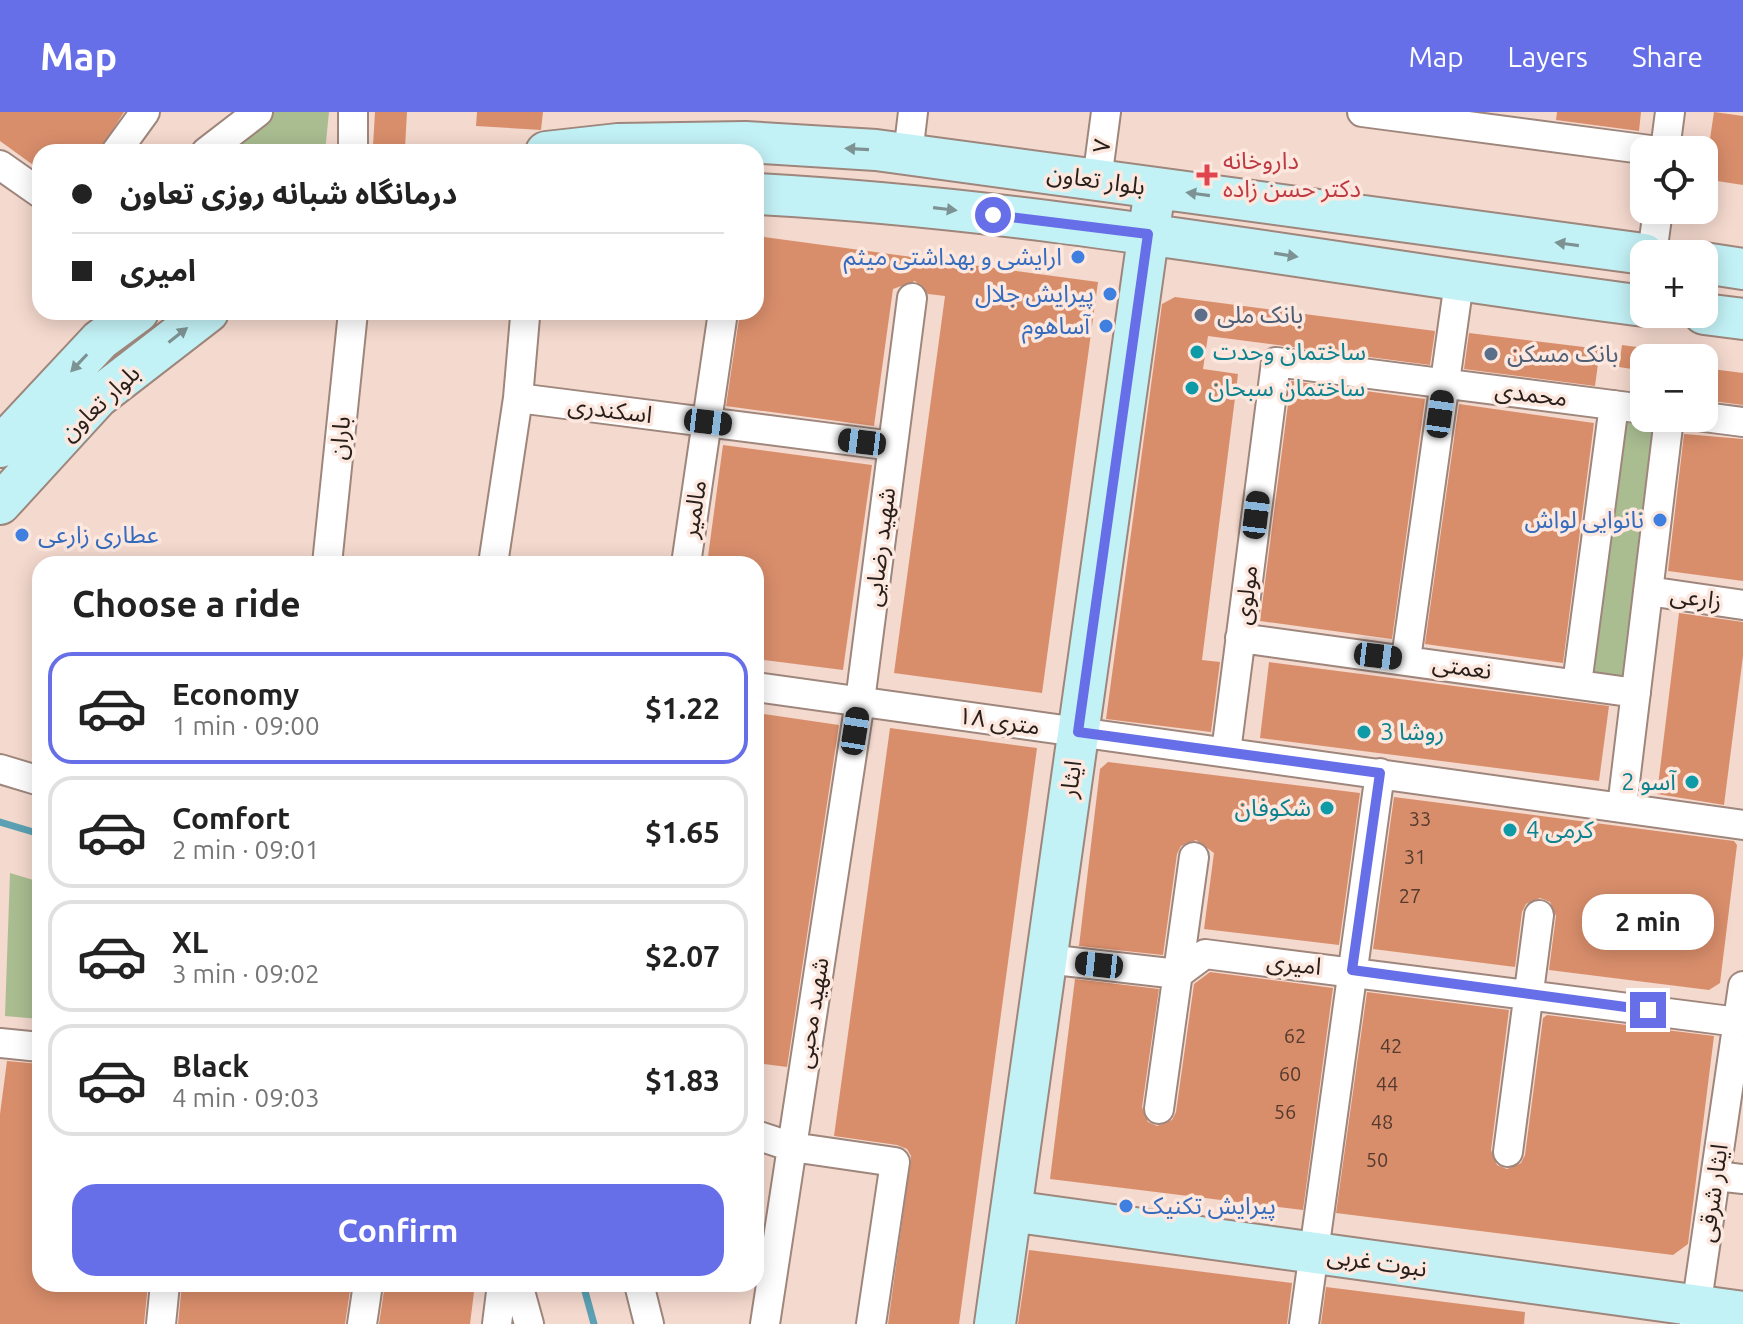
<!DOCTYPE html>
<html lang="en">
<head>
<meta charset="utf-8">
<style>
	:root { --surface:#fff; --page:#f2f2f2; --text:#222; --muted:#767676; --line:#e0e0e0; --accent:#676fe8 }
	body { margin:0; font-family:Ubuntu,"Noto Sans Arabic",sans-serif; background:var(--page); color:var(--text); height:100vh; display:flex; flex-direction:column; font-size:30px; white-space:nowrap }
	* { box-sizing:border-box; margin:0 }
	p { font-size:26px; color:var(--muted) }
	.icon { flex:none; width:44px; height:44px; fill:none; stroke:currentColor; stroke-width:2; stroke-linecap:round; stroke-linejoin:round }
	.map { position:relative; flex:1; overflow:hidden }
	.drawer { position:absolute; left:32px; top:444px; width:732px; height:736px; display:flex; flex-direction:column; background:var(--surface); border-radius:24px; box-shadow:0 4px 20px #0003 }
	.drawer>* { flex:none }
	.top-card { position:absolute; left:32px; top:32px; width:732px; height:176px; border-radius:24px; box-shadow:0 4px 20px #0003; display:grid; align-content:center; height:176px; padding:0 40px; background:var(--surface) }
	.controls { position:absolute; left:1630px; top:24px; display:grid; gap:16px }
	.controls a { display:grid; place-items:center; width:88px; height:88px; border-radius:16px; background:var(--surface); box-shadow:0 4px 20px #0003; font-size:40px }
	.end { position:absolute; width:36px; height:36px; margin:-18px; border:10px solid #676fe8; background:#fff; box-shadow:0 0 0 4px #fff }
	.from { border-radius:50% }
	.bubble { position:absolute; height:56px; border-radius:24px; background:var(--surface); box-shadow:0 4px 20px #0003; font-size:26px; font-weight:700; line-height:56px; text-align:center }
	.car { position:absolute; width:24px; height:48px; margin:-24px -12px; border-radius:10px; box-shadow:0 0 6px 2px #0007; background:linear-gradient(#222 24%,#8ab4d8 0 40%,#222 0 76%,#8ab4d8 0 86%,#222 0) }
	.top-card b { display:flex; align-items:center; gap:28px; height:76px; font-size:30px }
	.top-card b+b { border-top:2px solid var(--line) }
	.top-card i { width:20px; height:20px; background:var(--text) }
	ul { padding:0; list-style:none }
	li { display:flex; align-items:center; gap:24px; height:112px; margin:0 16px 12px; padding:0 24px; border:4px solid var(--line); border-radius:24px }
	li div { flex:1 }
	li b { display:block; font-size:30px }
	li em { font-style:normal; font-weight:700 }
	li.current { border-color:var(--accent) }
	li>.icon { width:72px; height:72px; stroke-width:1.5 }
	h2 { padding:0 40px; font-size:36px; line-height:96px }
	.cta { display:flex; gap:16px; margin-top:auto; padding:16px 40px }
	.cta a { flex:1; height:92px; border-radius:24px; background:var(--accent); color:#fff; font-size:32px; font-weight:700; line-height:92px; text-align:center }
	header { display:flex; align-items:center; gap:48px; box-sizing:border-box; height:112px; padding:0 40px; background:var(--accent); color:#fff }
	header strong { font-size:38px }
	nav { display:flex; gap:44px; margin-inline-start:auto; font-size:28px }
	.map>svg:first-child { display:block }
	.green { fill:#a9bd91 }
	.lines { fill:none; stroke-linecap:round; stroke-linejoin:round }
	.stream { stroke:#5ba1b3; stroke-width:7 }
	.building { fill:#d98e6b }
	.street-casing { stroke:#9e867c; stroke-width:32 }
	.secondary-casing { stroke:#9e867c; stroke-width:44 }
	.street { stroke:#fff; stroke-width:28 }
	.secondary { stroke:#c3f2f6; stroke-width:40 }
	.oneway { fill:#7d9393 }
	.route { stroke:#676fe8; stroke-width:10 }
	.health-dot { fill:#e0444e; stroke:#fde8df; stroke-width:3 }
	.shop-dot { fill:#3f7fe0; stroke:#fde8df; stroke-width:3 }
	.service-dot { fill:#5c6f8a; stroke:#fde8df; stroke-width:3 }
	.culture-dot { fill:#0f9aa8; stroke:#fde8df; stroke-width:3 }
	.labels { text-anchor:middle; stroke-width:7; stroke-linejoin:round; paint-order:stroke }
	.number-label { font-size:20px; fill:#543a2e }
	.street-label { font-size:24px; fill:#281e1a; stroke:#fde8df }
	.health-label { font-size:24px; fill:#be3a42; stroke:#fde8df; text-anchor:start }
	.shop-label { font-size:24px; fill:#366cbe; stroke:#fde8df; text-anchor:end }
	.service-label { font-size:24px; fill:#4e5e75; stroke:#fde8df; text-anchor:start }
	.culture-label { font-size:24px; fill:#0d838f; stroke:#fde8df; text-anchor:start }
</style>
</head>
<body>
<header>
<strong>Map</strong>
<nav><a>Map</a><a>Layers</a><a>Share</a></nav>
</header>
<div class="map">
<svg width="1743" height="1212" viewBox="0 0 1743 1212">
	<rect width="100%" height="100%" fill="#f4d9ce"/>
	<path class="green" d="M264,0H329L325,40H213Z
		M1617,302L1665,308L1630,575L1582,569Z
		M10,761L40,770V907L5,904Z"/>
	<g class="lines">
		<path class="stream" d="M0,710L40,722
			M583,1172L594,1212"/>
	</g>
	<path class="building" d="M0,0H124L99,40H40V58L0,29Z
		M375,0H407L405,36L373,34Z
		M477,0H543L541,18L476,14Z
		M1557,0H1641L1639,19L1556,8Z
		M1714,0L1743,4V73L1704,67Z
		M756,124L1098,170L1042,581L894,561L945,184L928,182L915,169L893,177L874,314L726,294L740,200H756Z
		M1175,185L1435,219L1430,253L1208,224L1203,257L1238,262L1202,548L1220,550L1211,620L1106,607L1162,192Z
		M1469,221L1600,237L1595,274L1464,257Z
		M1622,233L1644,236V259L1619,255Z
		M1704,256L1743,261V293L1704,288Z
		M1291,269L1425,287L1392,527L1260,509Z
		M1459,292L1594,311L1563,551L1425,532Z
		M1684,322L1743,327V469L1668,459Z
		M723,333L872,353L843,558L756,547V452H707Z
		M1679,501L1743,510V544L1724,693L1657,682Z
		M1269,550L1609,594L1599,669L1260,626Z
		M756,601L839,613L787,955L756,951Z
		M890,616L1037,636L959,1212H888L911,1044L907,1037L897,1033L834,1024Z
		M1108,650L1360,681L1339,833L1204,817L1214,741L1196,728L1181,734L1177,742L1163,843L1079,834L1100,657Z
		M1394,685L1734,729L1737,733L1720,871L1709,878L1549,858L1556,804L1550,790L1540,786L1526,792L1522,800L1515,855L1373,837Z
		M1210,860L1333,876L1303,1098L1050,1067L1075,867L1159,877L1142,995L1148,1010L1157,1014L1172,1008L1176,1000L1194,872Z
		M1367,880L1509,898L1491,1038L1497,1053L1507,1057L1521,1051L1525,1043L1543,906L1547,903L1714,924L1688,1132L1673,1143L1336,1101Z
		M7,949L40,952V1172H148L144,1212H0V1002Z
		M1029,1138L1292,1171L1287,1212H1018Z
		M182,1172H351L345,1212H178Z
		M385,1172H475L470,1212H379Z
		M1326,1175L1525,1200L1524,1212H1321Z"/>
	<g class="lines">
		<defs>
			<path id="street" d="M353,0V40
				M1362,0L1650,38
				M1665,38L1670,0
				M116,40L145,0
				M206,40L258,0
				M908,42L913,0
				M0,53L40,81
				M1097,68L1106,0
				M1652,142L1658,98
				M518,286L893,334
				M1704,305L1743,310
				M327,452L353,200
				M493,452L518,286L525,205
				M686,452L723,200
				M1648,479L1743,493
				M1240,526L1636,581
				M1406,547L1459,170
				M1577,572L1614,293
				M756,575L1743,713
				M1226,640L1276,250L1644,297
				M0,657L40,669
				M1622,695L1669,306
				M1046,847L1178,862L1205,842L1738,910
				M0,931L40,935
				M1159,997L1194,745
				M756,1023L792,1035L895,1050L871,1212
				M1508,1040L1539,803
				M1716,1064L1743,1067
				M518,1172L529,1212
				M639,1172L649,1212
				M1694,1210L1743,874
				M161,1212L165,1172
				M362,1212L368,1172
				M497,1212L502,1172
				M765,1212L860,589L912,186
				M1304,1212L1380,661"/>
			<path id="secondary" d="M546,40L618,32L745,30L876,38L1644,142
				M756,82C1054,98 1348,156 1644,194
				M1704,151L1743,157
				M1704,202L1743,207
				M0,335L100,228L138,200
				M0,392L98,285L208,200
				M1011,1099L1743,1200
				M995,1212L1155,76"/>
		</defs>
		<use href="#street" class="street-casing"/>
		<use href="#secondary" class="secondary-casing"/>
		<use href="#street" class="street"/>
		<use href="#secondary" class="secondary"/>
	</g>
	<defs><path id="oneway-solid" d="M-6-.8H1V-3.2L6.5 0L1 3.2V.8H-6Z" transform="scale(2)"/></defs>
	<g class="oneway">
		<use href="#oneway-solid" transform="translate(857 37) rotate(-177)"/>
		<use href="#oneway-solid" transform="translate(1198 82) rotate(-172)"/>
		<use href="#oneway-solid" transform="translate(945 97) rotate(7)"/>
		<use href="#oneway-solid" transform="translate(1567 132) rotate(-172)"/>
		<use href="#oneway-solid" transform="translate(1286 143) rotate(9)"/>
		<use href="#oneway-solid" transform="translate(178 223) rotate(-38)"/>
		<use href="#oneway-solid" transform="translate(79 251) rotate(133)"/>
	</g>
	<g class="lines">
		<path class="route" d="M993,103L1148,122L1078,620L1380,661L1352,858L1648,898"/>
	</g>
	<path class="health-dot" d="M1203 51h8v8h8v8h-8v8h-8v-8h-8v-8h8z"/>
	<g class="shop-dot">
		<circle cx="1078" cy="145" r="8"/>
		<circle cx="1110" cy="182" r="8"/>
		<circle cx="1106" cy="214" r="8"/>
		<circle cx="1660" cy="408" r="8"/>
		<circle cx="22" cy="423" r="8"/>
		<circle cx="1126" cy="1094" r="8"/>
	</g>
	<g class="service-dot">
		<circle cx="1201" cy="203" r="8"/>
		<circle cx="1491" cy="242" r="8"/>
	</g>
	<g class="culture-dot">
		<circle cx="1197" cy="240" r="8"/>
		<circle cx="1192" cy="276" r="8"/>
		<circle cx="1364" cy="620" r="8"/>
		<circle cx="1692" cy="670" r="8"/>
		<circle cx="1327" cy="696" r="8"/>
		<circle cx="1510" cy="718" r="8"/>
	</g>
	<g class="labels">
		<g class="number-label">
			<text x="1420" y="714">33</text>
			<text x="1415" y="752">31</text>
			<text x="1410" y="791">27</text>
			<text x="1295" y="931">62</text>
			<text x="1391" y="941">42</text>
			<text x="1290" y="969">60</text>
			<text x="1387" y="979">44</text>
			<text x="1285" y="1007">56</text>
			<text x="1382" y="1017">48</text>
			<text x="1377" y="1055">50</text>
		</g>
		<g class="street-label">
			<text transform="translate(1102 34) rotate(-83)" y="8">۷</text>
			<text transform="translate(1096 68) rotate(8)" y="8">بلوار تعاون</text>
			<text transform="translate(1531 282) rotate(7)" y="8">محمدی</text>
			<text transform="translate(100 291) rotate(-43)" y="8">بلوار تعاون</text>
			<text transform="translate(610 298) rotate(7)" y="8">اسکندری</text>
			<text transform="translate(340 326) rotate(-84)" y="8">باران</text>
			<text transform="translate(694 397) rotate(-81)" y="8">مالمیر</text>
			<text transform="translate(880 435) rotate(-83)" y="8">شهید رضایی</text>
			<text transform="translate(1246 483) rotate(-83)" y="8">مولوی</text>
			<text transform="translate(1696 486) rotate(8)" y="8">زارعی</text>
			<text transform="translate(1462 555) rotate(8)" y="8">نعمتی</text>
			<text transform="translate(999 609) rotate(8)" y="8">۱۸ متری</text>
			<text transform="translate(1071 667) rotate(-82)" y="8">ایثار</text>
			<text transform="translate(1294 852) rotate(6)" y="8">امیری</text>
			<text transform="translate(812 901) rotate(-81)" y="8">شهید محبی</text>
			<text transform="translate(1713 1081) rotate(-82)" y="8">ایثار شرقی</text>
			<text transform="translate(1377 1150) rotate(8)" y="8">نبوت غربی</text>
		</g>
		<g class="health-label">
			<text x="1223" y="57">داروخانه<tspan x="1223" dy="28">دکتر حسن زاده</tspan></text>
		</g>
		<g class="shop-label">
			<text x="1062" y="153">ارایشی و بهداشتی میثم</text>
			<text x="1094" y="190">پیرایش جلال</text>
			<text x="1090" y="222">آساهوم</text>
			<text x="1644" y="416">نانوایی لواش</text>
			<text x="38" y="431" text-anchor="start">عطاری زارعی</text>
			<text x="1142" y="1102" text-anchor="start">پیرایش تکنیک</text>
		</g>
		<g class="service-label">
			<text x="1217" y="211">بانک ملی</text>
			<text x="1507" y="250">بانک مسکن</text>
		</g>
		<g class="culture-label">
			<text x="1213" y="248">ساختمان وحدت</text>
			<text x="1208" y="284">ساختمان سبحان</text>
			<text x="1380" y="628">روشا 3</text>
			<text x="1676" y="678" text-anchor="end">آسو 2</text>
			<text x="1311" y="704" text-anchor="end">شکوفان</text>
			<text x="1526" y="726">کرمی 4</text>
		</g>
	</g>
</svg>
<div class="controls">
<a><svg class="icon" aria-label="locate" viewBox="0 0 24 24"><circle cx="12" cy="12" r="6"/><path d="M12 2v4M12 18v4M2 12h4M18 12h4"/></svg></a>
<a>+</a>
<a>−</a>
</div>
<i class="end from" style="left:993px;top:103px"></i>
<i class="end" style="left:1648px;top:898px"></i>
<div class="bubble" style="left:1582px;top:782px;width:132px">2 min</div>
<i class="car" style="left:1440px;top:302px;rotate:8deg"></i>
<i class="car" style="left:708px;top:310px;rotate:97deg"></i>
<i class="car" style="left:862px;top:330px;rotate:277deg"></i>
<i class="car" style="left:1256px;top:403px;rotate:7deg"></i>
<i class="car" style="left:1378px;top:544px;rotate:97deg"></i>
<i class="car" style="left:855px;top:619px;rotate:9deg"></i>
<i class="car" style="left:1099px;top:853px;rotate:276deg"></i>
<div class="top-card">
<b><i class="from"></i>درمانگاه شبانه روزی تعاون</b>
<b><i></i>امیری</b>
</div>
<section class="drawer">
<h2>Choose a ride</h2>
<ul>
<li class="current"><svg class="icon" aria-label="car" viewBox="0 0 24 24"><path d="M5 17H2v-5l4-1 3-4h7l3 4 3 1v5h-3M9 17h6M6 11h13"/><circle cx="7" cy="17" r="2"/><circle cx="17" cy="17" r="2"/></svg><div><b>Economy</b><p>1 min · 09:00</p></div><em>$1.22</em></li>
<li><svg class="icon" aria-label="car" viewBox="0 0 24 24"><path d="M5 17H2v-5l4-1 3-4h7l3 4 3 1v5h-3M9 17h6M6 11h13"/><circle cx="7" cy="17" r="2"/><circle cx="17" cy="17" r="2"/></svg><div><b>Comfort</b><p>2 min · 09:01</p></div><em>$1.65</em></li>
<li><svg class="icon" aria-label="car" viewBox="0 0 24 24"><path d="M5 17H2v-5l4-1 3-4h7l3 4 3 1v5h-3M9 17h6M6 11h13"/><circle cx="7" cy="17" r="2"/><circle cx="17" cy="17" r="2"/></svg><div><b>XL</b><p>3 min · 09:02</p></div><em>$2.07</em></li>
<li><svg class="icon" aria-label="car" viewBox="0 0 24 24"><path d="M5 17H2v-5l4-1 3-4h7l3 4 3 1v5h-3M9 17h6M6 11h13"/><circle cx="7" cy="17" r="2"/><circle cx="17" cy="17" r="2"/></svg><div><b>Black</b><p>4 min · 09:03</p></div><em>$1.83</em></li>
</ul>
<div class="cta"><a>Confirm</a></div>
</section>
</div>
</body>
</html>
